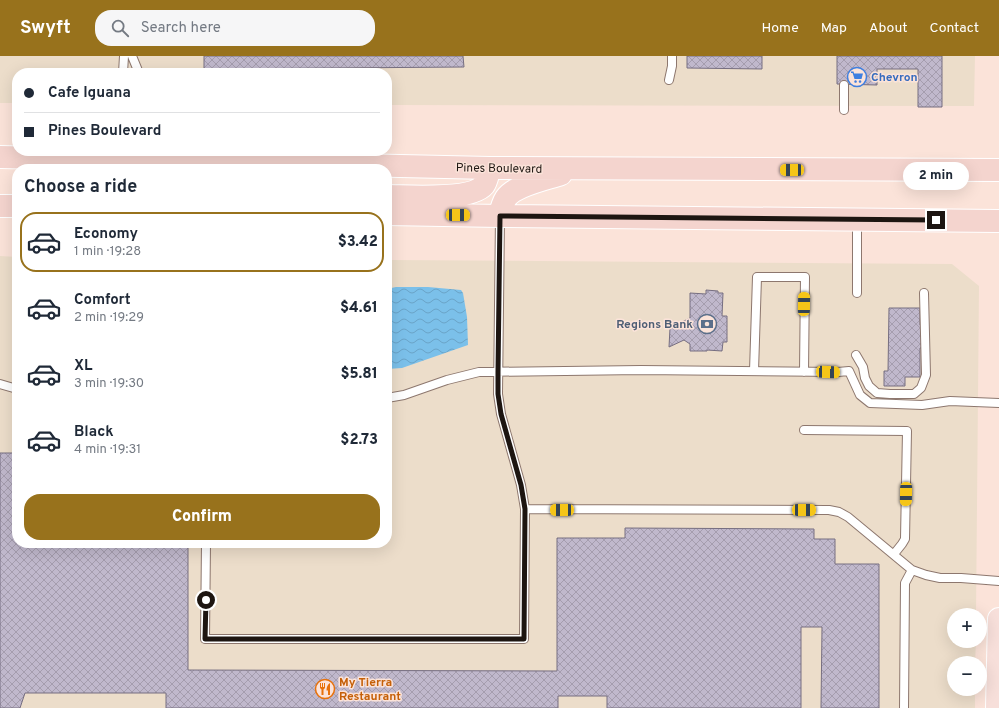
<!DOCTYPE html>
<html lang="en">
<head>
<meta charset="utf-8">
<style>
	:root { --surface:#fff; --page:#f6f6f7; --text:#1f2937; --muted:#747a83; --line:#e0e1e3; --accent:#98721c }
	body { margin:0; font-family:Overpass,sans-serif; background:var(--page); color:var(--text); height:100vh; display:flex; flex-direction:column; font-size:15px; white-space:nowrap }
	* { box-sizing:border-box; margin:0 }
	p { font-size:13px; color:var(--muted) }
	.icon { flex:none; width:22px; height:22px; fill:none; stroke:currentColor; stroke-width:2; stroke-linecap:round; stroke-linejoin:round }
	.map { position:relative; flex:1; overflow:hidden }
	.panel { position:absolute; left:12px; top:108px; width:380px; height:384px; display:flex; flex-direction:column; background:var(--surface); border-radius:16px; box-shadow:0 4px 16px #0002 }
	.panel>* { flex:none }
	.guide { position:absolute; left:12px; top:12px; width:380px; height:88px; border-radius:16px; box-shadow:0 4px 16px #0002; display:grid; align-content:center; height:88px; padding:0 12px; background:var(--surface) }
	.fabs { position:absolute; left:947px; top:552px; display:grid; gap:8px }
	.fabs a { display:grid; place-items:center; width:40px; height:40px; border-radius:50%; background:var(--surface); box-shadow:0 4px 16px #0002; font-size:20px }
	.end { position:absolute; width:18px; height:18px; margin:-9px; border:5px solid #1d1511; background:#fff; box-shadow:0 0 0 2px #fff }
	.from { border-radius:50% }
	.bubble { position:absolute; height:28px; border-radius:14px; background:var(--surface); box-shadow:0 4px 16px #0002; font-size:13px; font-weight:800; line-height:28px; text-align:center }
	.car { position:absolute; width:12px; height:24px; margin:-12px -6px; border-radius:5px; box-shadow:0 0 3px 1px #0007; background:linear-gradient(#f5c518 24%,#345 0 40%,#f5c518 0 76%,#345 0 86%,#f5c518 0) }
	.guide b { display:flex; align-items:center; gap:14px; height:38px; font-size:15px }
	.guide b+b { border-top:1px solid var(--line) }
	.guide i { width:10px; height:10px; background:var(--text) }
	ul { padding:0; list-style:none }
	li { display:flex; align-items:center; gap:12px; height:60px; margin:0 8px 6px; padding:0 4px; border:2px solid transparent; border-radius:16px }
	li div { flex:1 }
	li b { display:block; font-size:15px }
	li em { font-style:normal; font-weight:800 }
	li.selected { border-color:var(--accent) }
	li>.icon { width:36px; height:36px; stroke-width:1.5 }
	h2 { padding:0 12px; font-size:18px; line-height:48px }
	.button { display:flex; gap:8px; margin-top:auto; padding:8px 12px }
	.button a { flex:1; height:46px; border-radius:16px; background:var(--accent); color:#fff; font-size:16px; font-weight:800; line-height:46px; text-align:center }
	header { display:flex; align-items:center; gap:24px; box-sizing:border-box; height:56px; padding:0 20px; background:var(--accent); color:#fff }
	header strong { font-size:19px }
	nav { display:flex; gap:22px; margin-inline-start:auto; font-size:14px }
	.search { width:280px; height:36px; background:var(--page); display:flex; align-items:center; gap:10px; box-sizing:border-box; padding:0 14px; border-radius:16px; color:var(--muted); font-size:15px }
	.map>svg:first-child { display:block }
	.commercial { fill:#ecddca }
	.water { fill:url(#water-waves) }
	.building { fill:url(#building-cross-hatch); stroke:#766e81 }
	.lines { fill:none; stroke-linecap:round; stroke-linejoin:round }
	.service-casing { stroke:#8d776e; stroke-width:10 }
	.primary-casing { stroke:#fff; stroke-width:24 }
	.trunk-casing { stroke:#fff; stroke-width:24 }
	.service { stroke:#fff; stroke-width:8 }
	.primary { stroke:#f7dfda; stroke-width:22 }
	.trunk { stroke:#f4d4ce; stroke-width:22 }
	.route { stroke:#1d1511; stroke-width:5 }
	.labels { text-anchor:middle; stroke-width:3; stroke-linejoin:round; paint-order:stroke }
	.shop-label { font-size:12px; font-weight:bold; fill:#366cbe; stroke:#fbe3d9; text-anchor:start }
	.street-label { font-size:12px; fill:#1d1511; stroke:#fbe3d9 }
	.service-label { font-size:12px; font-weight:bold; fill:#4e5e75; stroke:#fbe3d9; text-anchor:end }
	.food-label { font-size:12px; font-weight:bold; fill:#c56008; stroke:#fbe3d9; text-anchor:start }
</style>
</head>
<body>
<header>
<strong>Swyft</strong>
<div class="search"><svg class="icon" aria-label="search" viewBox="0 0 24 24"><circle cx="10" cy="10" r="6"/><path d="M15 15l6 6"/></svg>Search here</div>
<nav><a>Home</a><a>Map</a><a>About</a><a>Contact</a></nav>
</header>
<div class="map">
<svg width="999" height="652" viewBox="0 0 999 652">
	<defs>
		<pattern id="water-waves" width="16" height="10" patternUnits="userSpaceOnUse"><rect width="16" height="10" fill="#7bc0ea"/><path d="M0 5q4-4 8 0t8 0" fill="none" stroke="#6aa4c8"/></pattern>
		<pattern id="building-cross-hatch" width="8" height="8" patternUnits="userSpaceOnUse"><rect width="8" height="8" fill="#c0b8cc"/><path d="M0 0l8 8M0 8l8-8" fill="none" stroke="#a59dae"/></pattern>
	</defs>
	<rect width="100%" height="100%" fill="#fbe3d9"/>
	<path class="commercial" d="M0,0H975L974,50L387,49V17H17V47H0Z
		M0,200L17,201V487H387V204L952,208L979,230L976,559H954V585H976L975,607H954V633H975V652H0Z"/>
	<path class="water" d="M396,231H428L461,234L463,237L467,261L468,289L402,312L387,313V233Z"/>
	<path class="building" d="M204,0H463L464,11L204,13Z
		M687,0H762V13L687,12Z
		M837,0H942V51H918V13H877V29L837,28Z
		M706,234L718,235V237H723L722,260H727V286H723L722,295L707,294V295H690V288L684,284L669,291L670,272L690,262V237L706,238Z
		M889,252H920V269H923L922,292H920V321H905V330H884V315H888Z
		M0,397H17V487H188V614L557,615V482H625V472L814,473V483H835V508H879V652H821L822,571H801V652H607V640H558V652H166V637H25L20,652H0Z"/>
	<g class="lines">
		<defs>
			<path id="service" d="M132,0L139,17
				M123,17L124,0
				M669,24L672,10V0
				M844,29V54
				M857,237V164
				M856,299L863,311L865,322L869,330L877,337L890,338H914L921,332L926,319L924,237
				M754,315L757,221H805L804,316
				M0,328L17,333
				M387,342L404,339L447,324L479,316L641,314L838,316L849,315L860,339L870,347L922,349L950,345L999,347
				M804,374L907,375L905,483L902,488L894,498
				M525,453L829,454L839,456L848,461L912,514L926,519L940,522H961L999,525
				M206,487L205,583H524L525,453L521,429L501,358L498,338L500,161
				M904,652L905,527L912,514"/>
			<path id="primary" d="M997,652L999,563"/>
			<path id="trunk" d="M0,101L490,112L999,114
				M387,140C407,140 471,145 484,129C487,125 488,117 490,112
				M0,150H17
				M387,158L500,160L999,165
				M500,160C501,154 502,148 506,142C515,129 546,123 561,118"/>
		</defs>
		<use href="#service" class="service-casing"/>
		<use href="#primary" class="primary-casing"/>
		<use href="#trunk" class="trunk-casing"/>
		<use href="#service" class="service"/>
		<use href="#primary" class="primary"/>
		<use href="#trunk" class="trunk"/>
	</g>
	<g class="lines">
		<path class="route" d="M206,544L205,583H524L525,453L521,429L501,358L498,338V316L500,160L936,164"/>
	</g>
	<defs>
		<symbol id="supermarket-ring" viewBox="-11 -11 22 22"><circle r="9.5" fill="#fbe3d9" stroke="#3f7fe0" stroke-width="1.5"/><path d="M-6-5.5h2.5l.6 2H6L4.5 2H-2.5L-4.4-4H-6ZM-1.5 3.2a1.3 1.3 0 1 0 .1 0ZM3 3.2a1.3 1.3 0 1 0 .1 0Z" fill="#3f7fe0"/></symbol>
		<symbol id="bank-ring" viewBox="-11 -11 22 22"><circle r="9.5" fill="#fbe3d9" stroke="#5c6f8a" stroke-width="1.5"/><path d="M-6-4H6V4H-6ZM0-2.3a2.3 2.3 0 1 0 0 4.6a2.3 2.3 0 1 0 0-4.6Z" fill="#5c6f8a"/></symbol>
		<symbol id="restaurant-ring" viewBox="-11 -11 22 22"><circle r="9.5" fill="#fbe3d9" stroke="#e8710a" stroke-width="1.5"/><path d="M-5-6h1v4h1v-4h1v4h1v-4h1v5L-1.5 .5V6h-2V.5L-5-1ZM5-6V6H3V1.5H1.5Q1.5-4 5-6Z" fill="#e8710a"/></symbol>
	</defs>
	<g fill-rule="evenodd">
		<use href="#supermarket-ring" x="846" y="10" width="22" height="22"/>
		<use href="#bank-ring" x="696" y="257" width="22" height="22"/>
		<use href="#restaurant-ring" x="314" y="622" width="22" height="22"/>
	</g>
	<g class="labels">
		<g class="shop-label">
			<text x="871" y="25">Chevron</text>
		</g>
		<g class="street-label">
			<text transform="translate(499 112) rotate(1)" y="4">Pines Boulevard</text>
		</g>
		<g class="service-label">
			<text x="693" y="272">Regions Bank</text>
		</g>
		<g class="food-label">
			<text x="339" y="630">My Tierra<tspan x="339" dy="14">Restaurant</tspan></text>
		</g>
	</g>
</svg>
<div class="fabs">
<a>+</a>
<a>−</a>
</div>
<i class="end from" style="left:206px;top:544px"></i>
<i class="end" style="left:936px;top:164px"></i>
<div class="bubble" style="left:903px;top:106px;width:66px">2 min</div>
<i class="car" style="left:792px;top:114px;rotate:270deg"></i>
<i class="car" style="left:458px;top:159px;rotate:91deg"></i>
<i class="car" style="left:804px;top:248px;rotate:1deg"></i>
<i class="car" style="left:828px;top:316px;rotate:92deg"></i>
<i class="car" style="left:906px;top:438px;rotate:181deg"></i>
<i class="car" style="left:562px;top:454px;rotate:270deg"></i>
<i class="car" style="left:804px;top:454px;rotate:90deg"></i>
<div class="guide">
<b><i class="from"></i>Cafe Iguana</b>
<b><i></i>Pines Boulevard</b>
</div>
<section class="panel">
<h2>Choose a ride</h2>
<ul>
<li class="selected"><svg class="icon" aria-label="car" viewBox="0 0 24 24"><path d="M5 17H2v-5l4-1 3-4h7l3 4 3 1v5h-3M9 17h6M6 11h13"/><circle cx="7" cy="17" r="2"/><circle cx="17" cy="17" r="2"/></svg><div><b>Economy</b><p>1 min · 19:28</p></div><em>$3.42</em></li>
<li><svg class="icon" aria-label="car" viewBox="0 0 24 24"><path d="M5 17H2v-5l4-1 3-4h7l3 4 3 1v5h-3M9 17h6M6 11h13"/><circle cx="7" cy="17" r="2"/><circle cx="17" cy="17" r="2"/></svg><div><b>Comfort</b><p>2 min · 19:29</p></div><em>$4.61</em></li>
<li><svg class="icon" aria-label="car" viewBox="0 0 24 24"><path d="M5 17H2v-5l4-1 3-4h7l3 4 3 1v5h-3M9 17h6M6 11h13"/><circle cx="7" cy="17" r="2"/><circle cx="17" cy="17" r="2"/></svg><div><b>XL</b><p>3 min · 19:30</p></div><em>$5.81</em></li>
<li><svg class="icon" aria-label="car" viewBox="0 0 24 24"><path d="M5 17H2v-5l4-1 3-4h7l3 4 3 1v5h-3M9 17h6M6 11h13"/><circle cx="7" cy="17" r="2"/><circle cx="17" cy="17" r="2"/></svg><div><b>Black</b><p>4 min · 19:31</p></div><em>$2.73</em></li>
</ul>
<div class="button"><a>Confirm</a></div>
</section>
</div>
</body>
</html>
